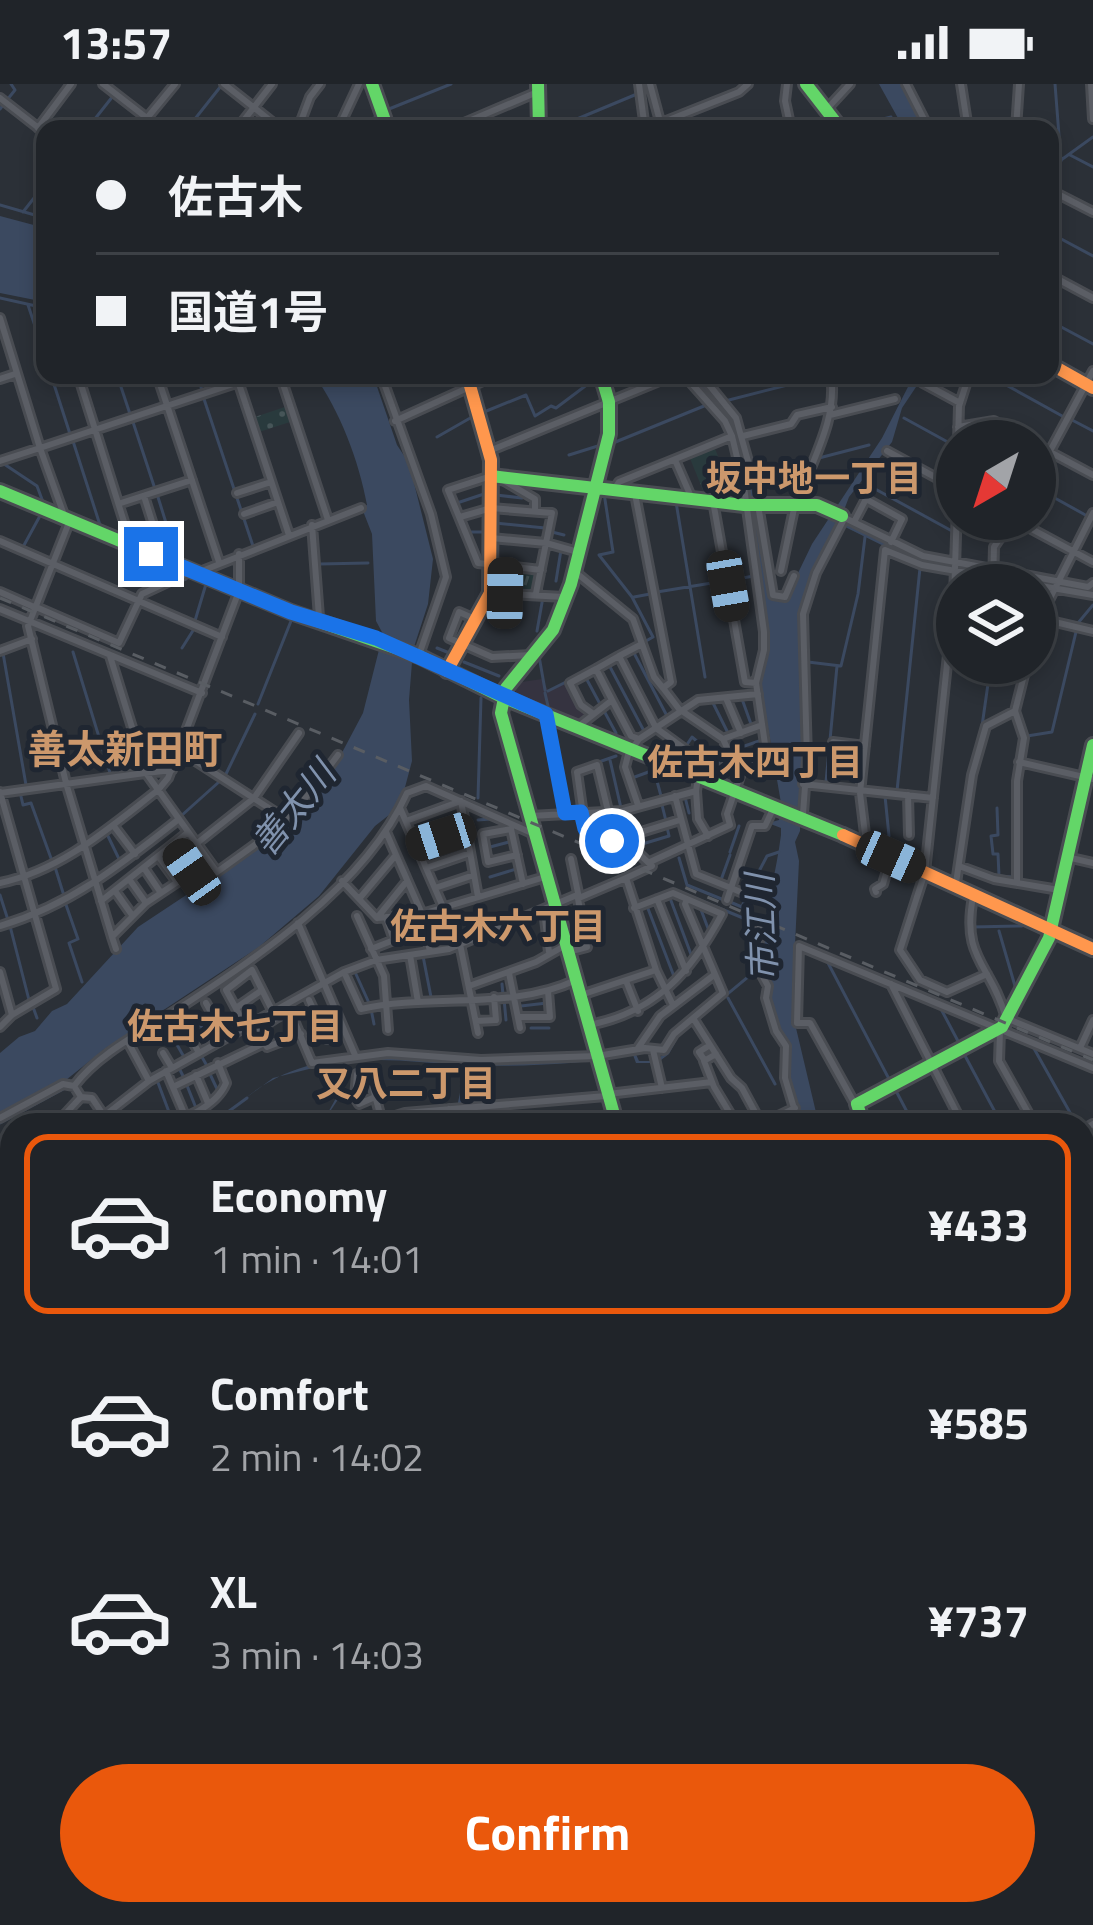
<!DOCTYPE html>
<html lang="en">
<head>
<meta charset="utf-8">
<style>
	:root { --surface:#202429; --page:#282c31; --text:#f1f3f6; --muted:#a2a4a8; --line:#3d4146; --accent:#ea580c }
	body { margin:0; font-family:"Titillium Web","Noto Sans JP",sans-serif; background:var(--page); color:var(--text); height:100vh; display:flex; flex-direction:column; font-size:45px; white-space:nowrap }
	* { box-sizing:border-box; margin:0 }
	p { font-size:39px; color:var(--muted) }
	.icon { flex:none; width:66px; height:66px; fill:none; stroke:currentColor; stroke-width:2; stroke-linecap:round; stroke-linejoin:round }
	.map { position:relative; flex:1; overflow:hidden }
	.details { position:absolute; left:0px; top:1029px; width:1095px; height:813px; display:flex; flex-direction:column; background:var(--surface); border-radius:36px 36px 0 0; box-shadow:0 6px 18px #0003,0 0 0 3px var(--line) }
	.details>* { flex:none }
	.guide { position:absolute; left:36px; top:36px; width:1023px; height:264px; border-radius:24px; box-shadow:0 6px 18px #0003,0 0 0 3px var(--line); display:grid; align-content:center; height:264px; padding:0 60px; background:var(--surface) }
	.needle { width:78px; rotate:219deg }
	.tools { position:absolute; left:936px; top:336px; display:grid; gap:24px }
	.tools a { display:grid; place-items:center; width:120px; height:120px; border-radius:50%; background:var(--surface); box-shadow:0 6px 18px #0003,0 0 0 3px var(--line); font-size:60px }
	.end { position:absolute; width:54px; height:54px; margin:-27px; border:15px solid #1a73e8; background:#fff; box-shadow:0 0 0 6px #fff }
	.from { border-radius:50% }
	.car { position:absolute; width:36px; height:72px; margin:-36px -18px; border-radius:15px; box-shadow:0 0 9px 3px #0007; background:linear-gradient(#222 24%,#8ab4d8 0 40%,#222 0 76%,#8ab4d8 0 86%,#222 0) }
	.guide b { display:flex; align-items:center; gap:42px; height:114px; font-size:45px }
	.guide b+b { border-top:3px solid var(--line) }
	.guide i { width:30px; height:30px; background:var(--text) }
	ul { padding:21px 0 0; list-style:none }
	li { display:flex; align-items:center; gap:36px; height:180px; margin:0 24px 18px; padding:0 36px; border:6px solid transparent; border-radius:24px }
	li div { flex:1 }
	li b { display:block; font-size:45px }
	li em { font-style:normal; font-weight:700 }
	li.selected { border-color:var(--accent) }
	li>.icon { width:108px; height:108px; stroke-width:1.5 }
	.button { display:flex; gap:24px; margin-top:auto; padding:24px 60px }
	.button a { flex:1; height:138px; border-radius:72px; background:var(--accent); color:#fff; font-size:48px; font-weight:700; line-height:138px; text-align:center }
	.status { display:flex; justify-content:space-between; align-items:center; height:84px; padding:0 60px; background:var(--surface); direction:ltr }
	.status svg { height:33px; fill:currentColor }
	.map>svg:first-child { display:block }
	.medical { fill:#353340 }
	.grass { fill:url(#grass-dots) }
	.park { fill:url(#park-tufts) }
	.water { fill:#3b4960 }
	.lines { fill:none; stroke-linecap:round; stroke-linejoin:round }
	.stream { stroke:#3b4960; stroke-width:3 }
	.street-casing { stroke:#494c52; stroke-width:12 }
	.fast-casing { stroke:#494c52; stroke-width:18 }
	.slow-casing { stroke:#494c52; stroke-width:18 }
	.jam-casing { stroke:#494c52; stroke-width:18 }
	.street { stroke:#5b5e65; stroke-width:6 }
	.fast { stroke:#63d668; stroke-width:12 }
	.slow { stroke:#ff974d; stroke-width:12 }
	.jam { stroke:#b3261e; stroke-width:12 }
	.rail { stroke:#595d63; stroke-width:3; stroke-dasharray:12 12; stroke-linecap:butt }
	.fast-bridge-casing { stroke:#484c53; stroke-width:22; stroke-linecap:butt }
	.fast-bridge { stroke:#63d668; stroke-width:16 }
	.route { stroke:#1a73e8; stroke-width:15 }
	.labels { text-anchor:middle; stroke-width:10; stroke-linejoin:round; paint-order:stroke }
	.neighbourhood-label { font-size:36px; font-weight:bold; fill:#cc986c; stroke:#1f2631 }
	.water-label { font-size:36px; font-style:italic; fill:#8092ad; stroke:#1f2631 }
	.quarter-label { font-size:39px; font-weight:bold; fill:#cc986c; stroke:#1f2631 }
</style>
</head>
<body>
<div class="status"><b>13:57</b><svg viewBox="0 0 49 12"><path d="M0 12V9h3v3zM5 12V6h3v6zM10 12V3h3v9zM15 12V0h3v12zM26 1h20v11H26zM47 4h2v5h-2z"/></svg></div>
<div class="map">
<svg width="1093" height="1841" viewBox="0 0 1093 1841">
	<defs>
		<pattern id="grass-dots" width="8" height="8" patternUnits="userSpaceOnUse" patternTransform="scale(3)"><rect width="8" height="8" fill="#293a3d"/><path d="M2 2h.1M6 6h.1" fill="none" stroke="#465558" stroke-width="1.8" stroke-linecap="round"/></pattern>
		<pattern id="park-tufts" width="24" height="20" patternUnits="userSpaceOnUse" patternTransform="scale(3)"><rect width="24" height="20" fill="#293a3d"/><path d="M3 7l-1-3M5 7V3M7 7l1-3M15 17l-1-3M17 17v-4M19 17l1-3" fill="none" stroke="#465558"/></pattern>
	</defs>
	<rect width="100%" height="100%" fill="#2b3037"/>
	<path class="medical" d="M542,595L548,606L567,598L587,630L580,636L516,609L515,599Z"/>
	<path class="grass" d="M288,322L293,337L256,349L252,334Z"/>
	<path class="park" d="M714,362L728,398L727,413L705,411L689,372Z
		M506,484L538,488L534,506L506,508Z"/>
	<path class="water" d="M879,0H903L927,45H904Z
		M0,132L45,144V218L0,209Z
		M314,291H373L397,361L409,379L433,475L428,520L413,566L409,616L412,677L404,707L389,731L375,742L319,812L259,863L106,964L61,1000L0,1032V969L19,953L35,947L52,927L67,920L138,843L269,756L314,710L336,680L363,629L383,550L376,537L372,450L363,427L314,444L367,421C359,377 340,327 314,291Z
		M687,291H699C709,313 729,324 739,346L775,515L786,514L812,460L882,354L914,291H924L902,324L892,358L849,413L841,434L915,472L1093,503V509L910,475L837,439L799,540L805,612V678L800,697V747L795,758L799,777L794,882L796,944L819,1041H801L788,994L789,967L778,948L760,885L679,952L669,970L657,979H636L633,971C576,981 518,983 461,981C422,979 385,973 346,978L342,982L341,1011L321,1041L340,1007L337,978L273,994L243,1016C313,958 392,976 476,978C529,979 584,978 635,968L639,977H652L665,970L676,951L760,881C762,837 775,797 781,751V744L768,739L779,736L781,719L760,597L766,567L761,507L731,344Z"/>
	<g class="lines">
		<path class="stream" d="M1055,0L1061,77
			M7,16L15,6L11,0
			M0,25L3,21
			M389,25L451,0
			M777,44V45
			M847,44L891,33
			M87,45L113,12
			M187,45L221,2
			M347,45L379,32
			M514,45L518,36L525,45
			M553,45L637,10
			M1070,71L1093,83
			M1050,84L1093,53
			M0,121L45,134
			M23,128L45,100
			M1050,149L1093,172
			M0,214L45,224
			M28,221L45,272
			M1050,237L1093,260
			M51,291L70,350
			M117,291L130,330
			M197,291L202,306
			M988,291L1064,333
			M387,295L397,291
			M203,312L253,462
			M725,317L827,291
			M484,328L526,311L535,332L551,322L556,324L596,294
			M904,334L955,362
			M132,335L155,405
			M1072,336L1093,347
			M437,353L472,333
			M72,354L100,441
			M613,359L704,322
			M569,371L601,361
			M4,380L37,402L43,418
			M779,387L807,389
			M813,390L819,374L869,361
			M866,400L952,447
			M1035,403L1089,433
			M604,409L613,468L599,471L632,513L653,553L646,557
			M157,410L167,442
			M496,411L522,414
			M676,418L705,593
			M457,419L487,409
			M495,439L545,444
			M469,448H487
			M552,448L564,451
			M23,463L41,430
			M319,480L368,479
			M731,496L754,492
			M556,497L561,466
			M156,507L186,495
			M657,508L724,497
			M634,513L650,510
			M1078,539L1093,521
			M194,540L206,500
			M537,547L543,513
			M123,560L132,539
			M182,564L194,545
			M437,564L452,570
			M73,568L110,689
			M3,569L26,701
			M634,569L667,632
			M539,572L545,606
			M464,578L499,592
			M808,578L841,582L858,510L865,453
			M609,581L644,647
			M586,594L600,620
			M548,607L568,597
			M545,609L548,622
			M742,615L751,640
			M712,617L728,649
			M258,620L291,537
			M603,625L616,649
			M981,649L991,579
			M1027,652L1052,648L1076,548
			M686,662L692,653L717,674L720,682
			M733,666L762,656
			M610,676L621,724
			M596,679L616,672
			M225,692L255,630
			M632,694L654,686L661,712
			M826,698L837,582
			M897,707L920,484
			M20,708L23,721L31,719L52,777
			M885,712L889,752
			M685,713L689,729
			M478,714L481,614
			M661,717L666,737
			M997,724L998,751L991,752L993,770H998L999,792L1013,793
			M181,732L220,697
			M478,736L490,735
			M598,739H625
			M106,748L120,777
			M639,761L669,752L667,743
			M490,763L509,758
			M730,768L739,742
			M679,774L687,801L724,816
			M55,783L65,815
			M218,783L250,761
			M490,793L516,785
			M721,796L730,771
			M673,805L760,841
			M748,808L767,772L779,768
			M0,811L8,836
			M670,814L692,873
			M65,818L78,855L69,859L82,898
			M730,818L742,823L746,812
			M647,822L675,895
			M700,823L709,847
			M10,842L29,916
			M972,843L1022,842
			M999,847L1015,902
			M423,872L431,913
			M827,877L889,995
			M355,888L369,919
			M502,900L503,911
			M728,914L775,1000
			M504,915L506,936
			M521,922L547,919
			M33,923L37,934
			M371,925L374,940
			M941,925L959,959
			M195,931L210,958
			M531,944H549
			M176,959L184,973
			M1032,961L1077,1041
			M963,968L1002,1041
			M202,973L207,982
			M180,986L184,994
			M209,988L218,1007
			M157,996L172,1036
			M186,999L196,1024
			M895,1005L914,1041
			M459,1021L467,982
			M0,1039L67,1003
			M210,1041L247,1014
			M450,1041L457,1026
			M578,1041L610,1029
			M1083,1051L1093,1069
			M0,1117L11,1110
			M0,1165L12,1184L0,1188
			M1083,1244L1093,1246
			M1083,1354L1093,1364
			M0,1366L12,1391
			M1,1527L12,1522
			M1083,1731L1093,1727
			M148,1830L154,1841
			M798,1830L800,1841
			M291,1841L298,1830
			M363,1841L370,1830
			M438,1841L445,1830"/>
		<defs>
			<path id="street" d="M103,0L161,45
				M224,0L281,45
				M639,0L645,45
				M650,0L662,45
				M787,0L785,17L791,45
				M906,0L929,45
				M961,0L968,45
				M1091,0L1093,35
				M0,14L45,49
				M826,26L850,0
				M661,39L739,8L748,0
				M38,44L71,0
				M138,45L175,0
				M237,45L272,0
				M298,45L310,13L320,0
				M338,45L359,0
				M450,45L535,9
				M1016,45L1019,0
				M1050,106L1093,128
				M1050,191L1093,214
				M0,234L40,364L0,377
				M78,291L130,457
				M157,291L219,478
				M236,291L289,451
				M280,291L328,436
				M381,291L431,430L446,493L420,568
				M701,291L736,334L751,388
				M0,295L15,290
				M923,299L960,319
				M830,331L895,315
				M395,337L496,291
				M958,343L994,337L1030,357
				M743,352L791,340L797,331L832,323
				M958,357L959,322L969,291
				M1035,360L1093,391
				M489,367L674,291
				M887,367L957,405
				M675,376L692,415
				M491,392L448,406L478,479L541,486
				M1035,395L1093,287
				M503,396L535,415V427
				M615,404L619,398L732,352
				M237,409L271,398
				M635,410L671,598L663,604L679,625L723,655L740,692L727,730L730,741L650,778
				M144,412L155,447L152,465
				M713,417L745,598L756,599
				M121,419L192,396
				M797,419C811,378 838,335 831,291
				M758,421L773,511L785,513L794,492
				M957,422L954,514L925,788L900,866L920,896L947,908L987,890
				M244,430L278,418
				M64,431L40,364L260,291
				M460,433L491,424L552,429L536,509
				M845,434L923,472L1088,503L1093,499
				M1013,435L1093,478
				M70,436L28,542L66,699L112,853L146,819L209,777
				M854,438L866,415L902,435L891,458
				M312,441L319,533
				M491,454L546,459L578,468
				M0,457L222,553
				M202,487L361,424
				M574,487L633,535L654,593L663,604
				M781,487L795,420
				M993,501L994,463L1013,435
				M1035,501L1093,511
				M0,508L34,523
				M490,509L564,513
				M505,509V482
				M36,523L119,559L142,510L187,489
				M0,525L202,609
				M1038,534L1093,547
				M475,535L459,528L449,554L492,573L531,571
				M1035,544L1093,429
				M0,567L32,555
				M110,572L146,689L217,788L274,747L308,711L338,671
				M619,572L642,560
				M726,614L741,649
				M612,616L631,652L639,655
				M592,629L581,621L570,599L596,585
				M547,633L565,729
				M580,641L612,616L596,585L619,572L656,644L715,687L766,667L756,599L764,566V548L744,403L732,352L725,337L684,291
				M723,655L762,641
				M833,658L865,662
				M180,667L286,735
				M1019,678L1093,695
				M146,689L172,686
				M803,700L933,714
				M696,707L698,735L708,752
				M0,708L56,905L12,931L0,943
				M0,709L145,689
				M908,711L909,751
				M675,712L696,790L731,804L752,742H765L774,723
				M461,717L478,813
				M638,721L625,683L628,671L639,655L698,616L758,610
				M400,724L443,823
				M608,727L597,681L577,688L585,745L612,757L680,736
				M623,727L636,767L652,782L626,794
				M803,730L807,675L803,530L816,489L844,435
				M530,732L623,727L696,707L698,694
				M406,737L461,717
				M113,741L135,770
				M511,745L483,750L488,778L517,771
				M511,745L523,800
				M386,748L422,830L430,868
				M866,758L860,709L885,466L922,481L1035,501
				M173,760L192,787
				M196,760L254,714L299,649
				M416,761L466,745
				M158,772L177,798
				M1067,773L1093,779
				M571,775L579,814L626,794L656,886L673,921
				M959,782L994,795L1059,806
				M144,784L161,809
				M426,784L470,769
				M129,795L146,819
				M1017,796V697L1024,654L1015,627L1027,579
				M342,797L377,834L422,830L545,793
				M0,799C62,786 109,744 158,706L168,694L239,507V470
				M956,799L972,691L986,642L1015,627
				M435,804L474,791
				M115,807L132,831
				M876,808L875,805L883,800L890,776
				M973,813C961,875 991,880 1006,934L1093,970
				M359,815L395,772
				M657,815L686,887
				M727,816L731,804L750,812
				M101,817L187,749
				M357,832L384,892L388,946
				M386,833L394,856
				M377,834L407,797
				M298,839L355,971
				M0,842C71,821 122,780 179,735
				M760,842L757,882L768,902L766,914L776,947L786,962L785,994L799,1041
				M112,853L116,865
				M460,860L478,949
				M371,865L394,856L426,854
				M549,868L545,835L556,831
				M568,868L587,863L578,815
				M410,871L418,918
				M0,888L12,931
				M344,888L361,925C430,909 511,927 576,896
				M509,889L520,944
				M626,897L638,927
				M891,900L963,1041
				M469,902L536,878L566,861
				M581,911L656,886
				M309,916L327,955
				M206,919L225,954
				M236,924L262,906
				M520,933H550L548,907
				M693,934L731,994L742,1004L762,1041
				M476,937L496,936L494,913
				M589,941C656,928 691,888 722,830L673,809L634,824
				M246,943L226,906L252,886L276,934L290,927L312,979L388,969L481,976L597,972L645,964L664,966L674,950L723,909L685,820L687,815
				M187,947L199,969
				M1000,947L999,977L1035,1041
				M128,958L149,997
				M264,959L259,945L276,934
				M638,964L660,932L714,891
				M1080,964L1093,936
				M653,966L662,1004
				M163,969L172,984
				M716,970L704,977L714,1003L737,1041
				M705,977L699,968L710,961
				M166,987L186,1034
				M196,991L208,1019
				M173,1003L264,959L267,963L301,950
				M608,1010L712,998
				M81,1013L92,1014L110,1041
				M375,1013L359,1020L355,1014L357,990L369,989L381,1034
				M856,1022L810,939H797L799,862L1093,984
				M405,1029L407,1041
				M104,1032L149,997L344,888L376,876L449,865L577,811
				M0,1034L63,1000L74,1002C97,971 138,950 170,930C255,875 364,804 407,709L426,702L534,750
				M762,1040L795,1024
				M55,1041L81,1013L74,1002
				M157,1041C181,1038 216,1023 226,999L218,979
				M367,1041L405,1029L606,1012
				M440,1041L449,1025
				M1083,1046L1093,1040
				M1,1088L12,1108
				M1083,1127L1093,1125
				M1083,1134L1093,1136
				M1083,1168L1093,1167
				M1083,1201L1093,1199
				M0,1228L12,1223
				M0,1247L11,1267L12,1293
				M1083,1270L1093,1272
				M1083,1379L1087,1375L1093,1381
				M1083,1404L1093,1413
				M0,1530L12,1554
				M1083,1590L1093,1585
				M1083,1613L1093,1643
				M0,1688L12,1713
				M1088,1788L1093,1810
				M1083,1790L1088,1788L1085,1765L1093,1763
				M70,1830L76,1841
				M236,1830L243,1841
				M493,1830L509,1841
				M737,1830L739,1841
				M830,1830L832,1841
				M864,1830L866,1841
				M899,1830L901,1841
				M1048,1830L1049,1841
				M0,1835L2,1841
				M14,1841L35,1830
				M327,1841L334,1830
				M399,1841L404,1830
				M588,1841L609,1830
				M1071,1841L1093,1838"/>
			<path id="fast" d="M372,0L388,45
				M538,0L539,45
				M806,0L841,45
				M601,291L609,318V350L571,500L553,546L506,604L501,629L617,1041
				M491,392L744,421H817L842,432
				M0,407L291,528L419,572L502,613L843,751
				M864,1041L857,1020L1002,943L1049,854L1093,661
				M0,1475L12,1480
				M0,1488L12,1492
				M0,1521L12,1516
				M0,1612L12,1636
				M771,1830L773,1841"/>
			<path id="slow" d="M1050,280L1093,304
				M447,587L490,509L491,376L467,291
				M843,751L1093,865
				M116,1830L123,1841
				M255,1841L263,1830"/>
			<path id="jam" d="M1083,1230L1093,1232"/>
		</defs>
		<use href="#street" class="street-casing"/>
		<use href="#fast" class="fast-casing"/>
		<use href="#slow" class="slow-casing"/>
		<use href="#jam" class="jam-casing"/>
		<use href="#street" class="street"/>
		<use href="#fast" class="fast"/>
		<use href="#slow" class="slow"/>
		<use href="#jam" class="jam"/>
		<path class="rail" d="M0,514L1093,976
			M1083,1249L1093,1252
			M0,1285L12,1286"/>
		<defs>
			<path id="fast-bridge" d="M476,1830L492,1841"/>
		</defs>
		<use href="#fast-bridge" class="fast-bridge-casing"/>
		<use href="#fast-bridge" class="fast-bridge"/>
	</g>
	<g class="lines">
		<path class="route" d="M151,470L291,528L376,554L546,630L565,729L581,728L585,745L612,757"/>
	</g>
	<g class="labels">
		<g class="neighbourhood-label">
			<text x="814" y="407">坂中地一丁目</text>
			<text x="755" y="691">佐古木四丁目</text>
			<text x="498" y="855">佐古木六丁目</text>
			<text x="235" y="955">佐古木七丁目</text>
			<text x="406" y="1012">又八二丁目</text>
		</g>
		<g class="water-label">
			<text transform="translate(293 724) rotate(-51)" y="13">善太川</text>
			<text transform="translate(761 844) rotate(-92)" y="13">市江川</text>
		</g>
		<g class="quarter-label">
			<text x="125" y="679">善太新田町</text>
		</g>
	</g>
</svg>
<div class="tools">
<a><svg class="needle" viewBox="-14 -14 28 28"><path d="M0-13l5 13h-10z" fill="#e53935"/><path d="M0 13l5-13h-10z" fill="#a2a4a8"/></svg></a>
<a><svg class="icon" aria-label="layers" viewBox="0 0 24 24"><path d="M12 4l9 5-9 5-9-5zM3 14l9 5 9-5"/></svg></a>
</div>
<i class="end from" style="left:612px;top:757px"></i>
<i class="end" style="left:151px;top:470px"></i>
<i class="car" style="left:728px;top:502px;rotate:170deg"></i>
<i class="car" style="left:505px;top:509px;rotate:1deg"></i>
<i class="car" style="left:441px;top:753px;rotate:252deg"></i>
<i class="car" style="left:891px;top:773px;rotate:114deg"></i>
<i class="car" style="left:192px;top:788px;rotate:325deg"></i>
<div class="guide">
<b><i class="from"></i>佐古木</b>
<b><i></i>国道1号</b>
</div>
<section class="details">
<ul>
<li class="selected"><svg class="icon" aria-label="car" viewBox="0 0 24 24"><path d="M5 17H2v-5l4-1 3-4h7l3 4 3 1v5h-3M9 17h6M6 11h13"/><circle cx="7" cy="17" r="2"/><circle cx="17" cy="17" r="2"/></svg><div><b>Economy</b><p>1 min · 14:01</p></div><em>¥433</em></li>
<li><svg class="icon" aria-label="car" viewBox="0 0 24 24"><path d="M5 17H2v-5l4-1 3-4h7l3 4 3 1v5h-3M9 17h6M6 11h13"/><circle cx="7" cy="17" r="2"/><circle cx="17" cy="17" r="2"/></svg><div><b>Comfort</b><p>2 min · 14:02</p></div><em>¥585</em></li>
<li><svg class="icon" aria-label="car" viewBox="0 0 24 24"><path d="M5 17H2v-5l4-1 3-4h7l3 4 3 1v5h-3M9 17h6M6 11h13"/><circle cx="7" cy="17" r="2"/><circle cx="17" cy="17" r="2"/></svg><div><b>XL</b><p>3 min · 14:03</p></div><em>¥737</em></li>
</ul>
<div class="button"><a>Confirm</a></div>
</section>
</div>
</body>
</html>
